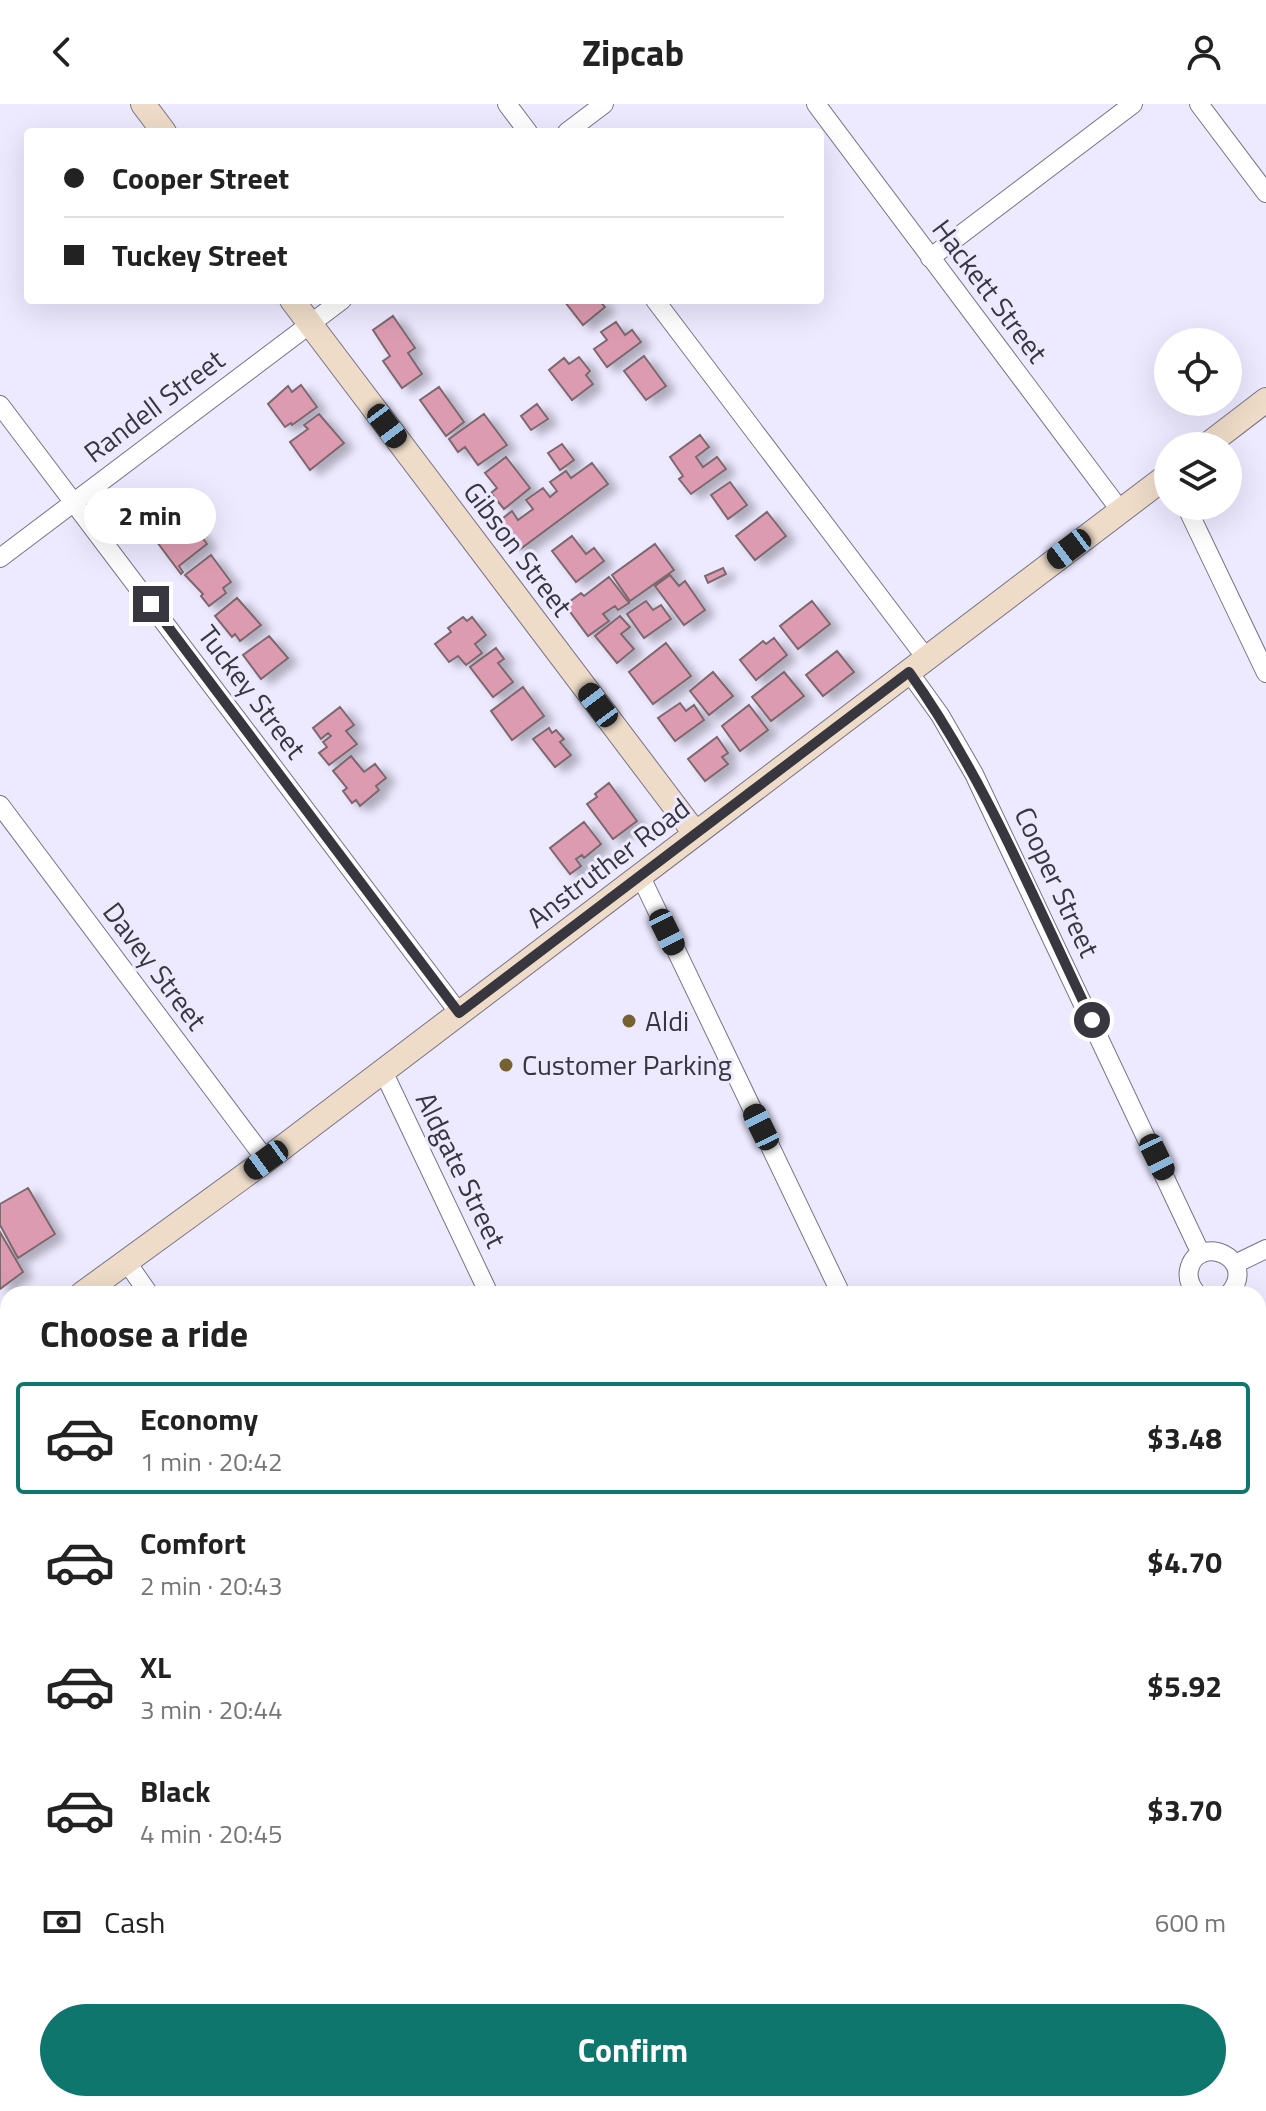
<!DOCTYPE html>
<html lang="en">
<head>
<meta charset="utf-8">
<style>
	:root { --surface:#fff; --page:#f2f2f2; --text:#222; --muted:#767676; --line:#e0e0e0; --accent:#0f766e }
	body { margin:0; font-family:"Titillium Web",sans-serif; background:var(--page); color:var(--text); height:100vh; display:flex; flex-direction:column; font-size:30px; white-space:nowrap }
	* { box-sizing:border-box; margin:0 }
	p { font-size:26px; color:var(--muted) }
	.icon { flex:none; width:44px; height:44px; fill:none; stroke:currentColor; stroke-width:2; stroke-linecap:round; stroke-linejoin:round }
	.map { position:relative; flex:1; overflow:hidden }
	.panel { position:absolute; left:0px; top:1182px; width:1266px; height:826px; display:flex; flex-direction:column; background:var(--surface); border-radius:24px 24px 0 0; box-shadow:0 8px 32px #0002 }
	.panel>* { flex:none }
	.hud { position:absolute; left:24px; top:24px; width:800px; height:176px; border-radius:8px; box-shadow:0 8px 32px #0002; display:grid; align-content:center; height:176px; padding:0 40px; background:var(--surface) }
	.controls { position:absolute; left:1154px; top:224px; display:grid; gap:16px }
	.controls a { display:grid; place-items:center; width:88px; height:88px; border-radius:50%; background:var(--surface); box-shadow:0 8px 32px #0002; font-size:40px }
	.end { position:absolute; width:36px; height:36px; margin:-18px; border:10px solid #38363e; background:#fff; box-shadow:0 0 0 4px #fff }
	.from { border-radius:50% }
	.bubble { position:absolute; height:56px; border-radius:28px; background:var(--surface); box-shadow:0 8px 32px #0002; font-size:26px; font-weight:700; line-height:56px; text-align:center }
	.car { position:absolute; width:24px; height:48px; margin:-24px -12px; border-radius:10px; box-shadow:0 0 6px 2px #0007; background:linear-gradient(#222 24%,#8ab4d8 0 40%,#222 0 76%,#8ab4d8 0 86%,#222 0) }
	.hud b { display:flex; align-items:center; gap:28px; height:76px; font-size:30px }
	.hud b+b { border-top:2px solid var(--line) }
	.hud i { width:20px; height:20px; background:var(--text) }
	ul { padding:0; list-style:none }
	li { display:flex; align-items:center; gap:24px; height:112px; margin:0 16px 12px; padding:0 24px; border:4px solid transparent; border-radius:8px }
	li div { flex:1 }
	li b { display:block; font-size:30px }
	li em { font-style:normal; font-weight:700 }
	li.selected { border-color:var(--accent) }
	li>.icon { width:72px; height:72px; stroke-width:1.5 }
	h2 { padding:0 40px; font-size:36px; line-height:96px }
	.pay { display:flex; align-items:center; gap:20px; height:88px; padding:0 40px; font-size:30px }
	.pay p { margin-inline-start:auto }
	.action { display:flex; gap:16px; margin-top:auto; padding:16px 40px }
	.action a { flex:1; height:92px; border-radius:48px; background:var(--accent); color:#fff; font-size:32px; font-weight:700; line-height:92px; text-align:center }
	header { display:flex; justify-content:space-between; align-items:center; height:104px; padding:0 40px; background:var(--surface); font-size:36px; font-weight:700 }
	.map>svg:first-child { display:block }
	.building { fill:#dc9bb1; stroke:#7c676d; stroke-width:2; filter:url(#shadow) }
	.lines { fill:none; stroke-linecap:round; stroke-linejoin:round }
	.street-casing { stroke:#777487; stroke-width:20 }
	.secondary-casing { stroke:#777487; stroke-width:26 }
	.primary-casing { stroke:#fff; stroke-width:30 }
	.street { stroke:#fff; stroke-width:18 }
	.secondary { stroke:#eedcc8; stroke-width:24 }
	.primary { stroke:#dcba92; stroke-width:28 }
	.route { stroke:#38363e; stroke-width:10 }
	.poi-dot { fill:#766231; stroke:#ede9ff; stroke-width:3 }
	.labels { text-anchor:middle; stroke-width:6; stroke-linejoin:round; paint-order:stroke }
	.street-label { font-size:28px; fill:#38363e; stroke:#ede9ff }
	.poi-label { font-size:28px; fill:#38363e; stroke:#ede9ff; text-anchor:start }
</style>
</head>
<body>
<header><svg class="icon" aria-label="back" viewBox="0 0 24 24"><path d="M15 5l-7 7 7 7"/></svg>Zipcab<svg class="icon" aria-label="person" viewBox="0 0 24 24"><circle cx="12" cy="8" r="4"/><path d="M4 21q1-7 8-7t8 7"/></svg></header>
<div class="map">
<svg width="1266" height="2007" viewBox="0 0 1266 2007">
	<defs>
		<filter id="shadow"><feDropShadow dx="9" dy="5" stdDeviation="4" flood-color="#0004"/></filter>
	</defs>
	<rect width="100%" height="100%" fill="#ede9ff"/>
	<path class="building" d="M568,196H599L605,203L583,221L565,198Z
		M393,212L415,244L408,249L422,270L402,284L383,257L390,252L373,226Z
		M616,218L625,231L632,226L641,238L607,263L594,245L607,236L601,228Z
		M644,252L666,282L646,296L624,267Z
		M579,253L590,267L586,271L593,280L572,296L549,266L564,254L569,260Z
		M301,281L317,303L292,321L291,319L285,323L268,300L288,282L292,288Z
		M439,283L464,318L446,332L420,296Z
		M537,300L548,315L531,326L521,312Z
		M319,310L344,339L310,366L290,338L308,325L304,321Z
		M484,310L507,341L478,361L465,343L458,348L449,335Z
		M700,331L709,343L696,353L703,363L717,353L726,365L691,390L679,375L683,372L670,353Z
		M562,340L574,356L560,366L548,349Z
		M506,353L530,384L504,405L491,389L497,384L485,369Z
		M592,359L608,380L519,446L498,418L512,407L518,416L533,405L526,396L543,384L550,393L557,387L550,378L566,367L571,374Z
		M730,378L747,401L728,415L711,391Z
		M767,408L786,432L755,456L736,432Z
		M193,421L207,440L179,462L183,468L181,470L157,438L176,424L181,430Z
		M572,432L586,450L594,444L604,457L576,478L552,447Z
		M655,440L674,466L630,497L612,471Z
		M211,451L231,478L223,484L226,489L209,502L201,492L203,490L185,471Z
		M723,464L726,470L708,479L705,472Z
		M670,471L679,482L685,477L705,506L684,521L655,482Z
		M609,473L629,499L618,506L615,502L603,510L609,517L588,532L565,501L581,489L584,492Z
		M237,494L261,521L240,537L235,530L232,533L215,512Z
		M646,497L653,506L661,501L671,515L644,534L627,510Z
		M812,497L830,520L798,545L780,522Z
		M620,512L630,523L621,530L634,545L617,559L595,532Z
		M463,513L467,517L472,513L486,531L475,540L482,549L466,561L458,552L449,558L435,540L451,528L448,524Z
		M269,532L288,554L261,575L243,551Z
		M774,534L787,551L756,576L740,556L763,537L766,540Z
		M666,539L691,572L653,600L629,568Z
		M496,544L504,555L498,559L513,578L493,593L470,563Z
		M837,547L854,568L823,592L806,571Z
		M713,568L733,592L709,611L690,587Z
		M784,568L804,592L771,617L752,593Z
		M523,583L544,612L512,636L491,607Z
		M680,599L686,607L694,601L704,616L675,637L658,614Z
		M749,601L768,626L740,647L722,622Z
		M340,603L354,621L346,627L357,640L329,661L319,649L327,643L323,638L331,632L328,629L321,635L313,624Z
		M549,624L552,629L556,626L564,635L560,638L571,651L555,663L533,635Z
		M717,633L728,649L722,653L728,660L705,677L688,655Z
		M351,652L364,668L375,660L386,674L376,682L379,686L360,702L356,696L352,699L343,687L347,684L333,667Z
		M609,679L637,717L613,735L587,700L597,693L595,690Z
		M584,718L601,740L584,754L582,751L576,755L581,762L570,770L550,744Z
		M28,1084L55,1130L18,1154L0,1121V1100Z
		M0,1128L23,1168L0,1185Z
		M0,1307L8,1318V1433L0,1419Z
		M374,2000H404L408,2007H377Z
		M405,2000H437L440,2007H408Z
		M438,2000H461L462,2003L453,2007H443Z"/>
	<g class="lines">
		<defs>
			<path id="street" d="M507,0L528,28
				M816,0L1120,406
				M1199,0L1266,89
				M567,28L604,0
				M930,154L1133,0
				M655,196L926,554
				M0,301L459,909
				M1186,402L1266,569
				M0,454L342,196
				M909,568L940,611L974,670L1201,1150
				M0,701L266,1056
				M640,771L841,1190
				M383,967L489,1190
				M126,1157L149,1190
				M1235,1160L1266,1145
				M1197,1190C1191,1183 1187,1176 1189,1166C1197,1128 1260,1154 1229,1190
				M1258,1266L1266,1283
				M0,1849L8,1845
				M539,2000L542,2007
				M876,2000L879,2007
				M1228,2000L1231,2007"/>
			<path id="secondary" d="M143,0L164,28
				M292,196L695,729
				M1206,342L1266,296
				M82,1190L266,1056L1168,371
				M0,1251L8,1245"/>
			<path id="primary" d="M0,1559L8,1575
				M0,1598L8,1614
				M193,2000L196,2007"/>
		</defs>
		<use href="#street" class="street-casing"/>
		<use href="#secondary" class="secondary-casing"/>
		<use href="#primary" class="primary-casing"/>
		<use href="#street" class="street"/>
		<use href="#secondary" class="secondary"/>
		<use href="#primary" class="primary"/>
	</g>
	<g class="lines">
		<path class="route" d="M151,500L459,909L909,568C985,674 1035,798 1092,916"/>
	</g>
	<g class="poi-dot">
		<circle cx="629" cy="917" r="8"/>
		<circle cx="506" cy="961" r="8"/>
	</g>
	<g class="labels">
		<g class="street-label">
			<text transform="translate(990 187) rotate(53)" y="10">Hackett Street</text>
			<text transform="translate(154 302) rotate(-37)" y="10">Randell Street</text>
			<text transform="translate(518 445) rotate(53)" y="10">Gibson Street</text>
			<text transform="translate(252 588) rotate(53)" y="10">Tuckey Street</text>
			<text transform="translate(608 759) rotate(-37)" y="10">Anstruther Road</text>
			<text transform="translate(1057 778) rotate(65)" y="10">Cooper Street</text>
			<text transform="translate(155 862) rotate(53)" y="10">Davey Street</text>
			<text transform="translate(461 1066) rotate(64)" y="10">Aldgate Street</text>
		</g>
		<g class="poi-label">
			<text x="645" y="927">Aldi</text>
			<text x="522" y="971">Customer Parking</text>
		</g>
	</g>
</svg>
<div class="controls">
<a><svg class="icon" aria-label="locate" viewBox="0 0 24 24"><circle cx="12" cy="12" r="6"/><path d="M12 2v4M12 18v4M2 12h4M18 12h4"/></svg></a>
<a><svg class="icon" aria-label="layers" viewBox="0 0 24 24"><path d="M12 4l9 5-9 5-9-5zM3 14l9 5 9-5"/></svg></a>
</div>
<i class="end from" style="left:1092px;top:916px"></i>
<i class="end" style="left:151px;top:500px"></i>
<div class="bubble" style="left:84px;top:384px;width:132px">2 min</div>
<i class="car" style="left:387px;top:322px;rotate:143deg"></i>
<i class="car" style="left:1069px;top:445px;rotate:233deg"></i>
<i class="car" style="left:598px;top:601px;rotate:323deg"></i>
<i class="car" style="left:667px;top:828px;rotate:154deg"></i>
<i class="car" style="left:761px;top:1023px;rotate:334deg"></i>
<i class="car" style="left:1157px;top:1053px;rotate:154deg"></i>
<i class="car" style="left:266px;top:1056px;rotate:234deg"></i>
<div class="hud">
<b><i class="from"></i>Cooper Street</b>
<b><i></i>Tuckey Street</b>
</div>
<section class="panel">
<h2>Choose a ride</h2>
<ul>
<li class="selected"><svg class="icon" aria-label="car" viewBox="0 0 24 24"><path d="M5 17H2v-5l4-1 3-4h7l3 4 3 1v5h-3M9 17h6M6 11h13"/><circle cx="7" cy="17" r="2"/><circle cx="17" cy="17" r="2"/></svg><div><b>Economy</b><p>1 min · 20:42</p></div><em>$3.48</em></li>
<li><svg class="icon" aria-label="car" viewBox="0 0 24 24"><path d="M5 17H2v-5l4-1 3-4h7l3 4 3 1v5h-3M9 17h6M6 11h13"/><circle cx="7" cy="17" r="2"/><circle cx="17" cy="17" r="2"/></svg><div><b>Comfort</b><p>2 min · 20:43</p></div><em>$4.70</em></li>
<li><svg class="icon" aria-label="car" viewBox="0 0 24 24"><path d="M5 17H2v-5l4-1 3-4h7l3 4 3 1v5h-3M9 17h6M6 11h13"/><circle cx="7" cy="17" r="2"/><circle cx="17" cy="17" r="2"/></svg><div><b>XL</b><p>3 min · 20:44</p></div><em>$5.92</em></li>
<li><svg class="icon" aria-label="car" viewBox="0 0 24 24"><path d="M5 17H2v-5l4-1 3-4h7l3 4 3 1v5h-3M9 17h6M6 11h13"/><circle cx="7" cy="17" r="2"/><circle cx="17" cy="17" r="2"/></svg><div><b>Black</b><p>4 min · 20:45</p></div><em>$3.70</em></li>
</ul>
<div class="pay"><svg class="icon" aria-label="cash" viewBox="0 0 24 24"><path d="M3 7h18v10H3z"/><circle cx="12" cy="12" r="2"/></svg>Cash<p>600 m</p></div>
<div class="action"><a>Confirm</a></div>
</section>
</div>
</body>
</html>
